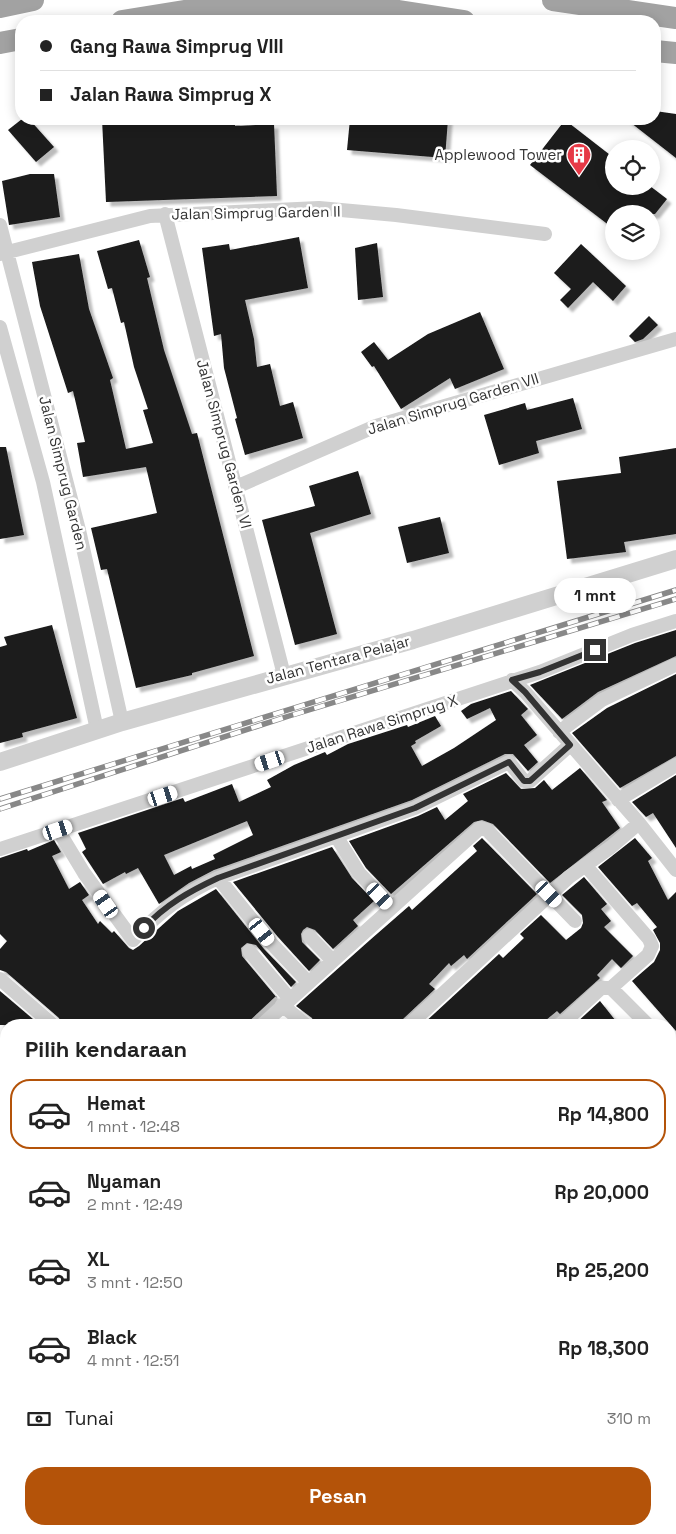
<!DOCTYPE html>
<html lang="id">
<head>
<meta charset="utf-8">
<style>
	:root { --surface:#fff; --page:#f6f6f6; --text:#222; --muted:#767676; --line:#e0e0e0; --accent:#b45309 }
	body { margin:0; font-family:"Space Grotesk",sans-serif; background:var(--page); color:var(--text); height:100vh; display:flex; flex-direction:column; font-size:19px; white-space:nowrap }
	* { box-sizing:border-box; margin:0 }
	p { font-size:16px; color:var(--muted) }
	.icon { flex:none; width:28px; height:28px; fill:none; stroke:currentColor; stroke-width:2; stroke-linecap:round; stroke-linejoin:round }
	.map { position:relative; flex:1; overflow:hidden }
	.sheet { position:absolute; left:0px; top:1019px; width:676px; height:516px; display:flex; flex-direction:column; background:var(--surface); border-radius:20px 20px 0 0; box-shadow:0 2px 12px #0003 }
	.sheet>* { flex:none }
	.top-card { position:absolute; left:15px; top:15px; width:646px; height:110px; border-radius:20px; box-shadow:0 2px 12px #0003; display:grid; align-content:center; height:110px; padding:0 25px; background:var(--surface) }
	.buttons { position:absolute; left:605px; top:140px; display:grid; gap:10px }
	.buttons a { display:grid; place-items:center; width:55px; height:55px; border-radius:50%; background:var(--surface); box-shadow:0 2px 12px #0003; font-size:25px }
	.end { position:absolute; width:22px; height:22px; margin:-11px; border:6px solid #333; background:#fff; box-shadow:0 0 0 2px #fff }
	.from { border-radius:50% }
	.bubble { position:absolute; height:35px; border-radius:18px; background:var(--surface); box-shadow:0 2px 12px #0003; font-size:16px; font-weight:600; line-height:35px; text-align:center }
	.car { position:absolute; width:15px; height:30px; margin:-15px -8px; border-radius:6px; box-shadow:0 0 4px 1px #0007; background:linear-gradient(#fff 24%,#345 0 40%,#fff 0 76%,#345 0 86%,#fff 0) }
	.top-card b { display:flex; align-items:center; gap:18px; height:48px; font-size:19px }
	.top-card b+b { border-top:1px solid var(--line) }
	.top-card i { width:12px; height:12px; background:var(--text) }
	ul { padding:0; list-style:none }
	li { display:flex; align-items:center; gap:15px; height:70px; margin:0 10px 8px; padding:0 15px; border:2px solid transparent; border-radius:20px }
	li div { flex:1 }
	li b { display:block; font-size:19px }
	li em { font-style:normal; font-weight:600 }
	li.selected { border-color:var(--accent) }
	li>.icon { width:45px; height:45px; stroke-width:1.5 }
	h2 { padding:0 25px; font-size:22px; line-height:60px }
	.pay { display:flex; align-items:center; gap:12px; height:55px; padding:0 25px; font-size:19px }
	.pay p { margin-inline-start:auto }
	.action { display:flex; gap:10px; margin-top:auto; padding:10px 25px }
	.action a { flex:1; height:58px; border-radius:20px; background:var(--accent); color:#fff; font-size:20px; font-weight:600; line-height:58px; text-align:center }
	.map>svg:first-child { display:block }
	.building { fill:#1a1a1a; fill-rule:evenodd; filter:url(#shadow) }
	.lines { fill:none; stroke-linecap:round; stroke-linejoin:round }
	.minor { stroke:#d0d0d0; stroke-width:14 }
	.tertiary { stroke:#d0d0d0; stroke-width:18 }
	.trunk { stroke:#a2a2a2; stroke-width:22 }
	.rail-casing { stroke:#888; stroke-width:5.5 }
	.rail { stroke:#fff; stroke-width:4; stroke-dasharray:11; stroke-linecap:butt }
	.route { stroke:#333; stroke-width:6 }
	.labels { text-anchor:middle; stroke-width:5; stroke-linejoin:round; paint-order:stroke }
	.poi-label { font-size:15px; fill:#333; stroke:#fff; text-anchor:end }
	.street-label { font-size:15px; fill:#333; stroke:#fff }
</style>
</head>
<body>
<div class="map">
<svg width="676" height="1534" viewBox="0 0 676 1534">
	<defs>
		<filter id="shadow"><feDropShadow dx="4.5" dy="4.5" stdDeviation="1" flood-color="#0004"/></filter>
	</defs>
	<rect width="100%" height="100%" fill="#fff"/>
	<path class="building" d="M655,111L676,114V158L626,119H655Z
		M22,119H29L54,147L36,162L8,130Z
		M102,119H235V126L274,124L277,196L106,202Z
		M350,119H448L445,158L347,150Z
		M565,120L614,158V186H650L667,199L655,214H614V229L530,165Z
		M30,174H54L60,217L9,225L2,181Z
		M299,237L308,288L245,300L254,339L257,367L270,364L280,406L293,402L303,438L245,455L235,419L237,418L224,368L221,334L214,336L202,248L229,244L230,250Z
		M139,240L150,277L147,278L164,350L192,434L197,433L254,656L192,673V675L136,688L107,569L101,570L91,528L157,513L146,467L83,477L77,443L85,442L73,391L68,393L40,306L32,262L79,254L89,309L113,378L110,380L126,449L153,443L143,410L148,409L134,367L124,322L121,323L112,288L108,289L97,251Z
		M377,243L383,297L358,300L355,248Z
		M581,244L626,286L613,301L593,282L568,308L560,300L571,289L554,273Z
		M480,312L504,369L455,389L450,378L401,409L374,366L372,367L361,352L374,342L388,360L428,334Z
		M649,316L658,325L643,339L635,342L629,336Z
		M573,398L582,429L536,441L539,453L499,465L484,415L525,403L527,410Z
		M0,447H6L24,535L0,539Z
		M676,448V534L624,542L626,552L567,559L557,481L621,473L619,457Z
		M358,471L371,514L310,533L337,634L295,645L262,520L315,506L309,486Z
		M440,517L449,553L407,563L398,527Z
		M52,625L77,718L22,733L23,737L0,743V647L7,645L4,637Z
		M676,630V656L598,692L562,719L530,685L635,643Z
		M676,674V756L620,788L572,733L607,708Z
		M511,691L528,709L521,715L537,735L524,745L538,762L528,771L513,754H505L412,800L214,870L189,883L159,904L138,868L126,874L125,872L103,884L82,852L86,849L78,833L183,798L185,802L232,784L239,802L271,787L267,780L294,765L325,752L327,755L348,744L407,725L408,727L435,716L441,726L415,741L416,743L411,746L422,766L454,748L496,720L490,708L467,719L461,711L471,704ZM247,821L253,835L213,855L215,859L192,869L191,866L174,875L164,855Z
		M580,768L607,800L602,802L620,828L550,883L493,824L482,820L474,822L391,894L366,868L349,841L418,816L437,807L445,820L468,801L463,794L506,773L521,789L535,788L544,780L552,790Z
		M676,775V848L653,813L646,817L632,802Z
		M482,838L537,894L467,959L464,955L451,966L449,963L429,984L435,989L403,1019L400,1025H315L312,1018L296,1006L370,940L409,906L412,910L477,851L473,846Z
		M635,838L652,858L648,861L668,900L676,892V1031L632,981L654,962L660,950V943L653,930L657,927L637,903L632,906L598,867Z
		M54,840L61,852L52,856L69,889L80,882L89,895L82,900L98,924L100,921L112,933L114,931L129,948L133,950L139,946L178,911L216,889L264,949L296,982L291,987L256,945L247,943L241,948L242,956L277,998L276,996L245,1025H62L59,1018L6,972L0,970V949L7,941L0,934V858L27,849L28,851Z
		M332,847L352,878L374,901L353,920L358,926L333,949L315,930L307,927L303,930L301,934L302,942L320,960L309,971L278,937L233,882Z
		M584,877L607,904L601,909L611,921L604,927L633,956L621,968L612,959L597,975L600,978L598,980L560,1014L557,1011L540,1025H422L499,954L503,958L524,938L520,934L541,915L566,940L581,928L583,923L582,915L562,895Z
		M0,991L40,1025H0Z
		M600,1001L619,1025H574Z"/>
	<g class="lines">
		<path class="minor" d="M165,214L284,675
			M0,225L79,530L122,722
			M0,254L150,216L319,208L396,215L545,234
			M0,327L43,482L97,730
			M236,487L376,426L676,339
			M512,680L525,692L639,823L676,870
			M559,732L602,700L675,665
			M618,800L676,765
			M58,830L84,873L133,940C160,911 183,894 218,878L415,808L509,762L524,781H530L570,745
			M336,836L359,873L391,907
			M0,849L540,672L632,635L676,621
			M585,865L649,939L652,946L648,955L611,988
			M218,878L271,943L308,982
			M309,936L332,960
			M249,951L290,999
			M0,979L53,1025
			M611,988L648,1025
			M282,1005L306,1025
			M262,1025L480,828L487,830L575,921
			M409,1025L569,877L611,847L639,823
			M561,1025L601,988H611
			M670,1047L676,1053
			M670,1204L676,1208
			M670,1284L676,1276
			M0,1288L6,1281
			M0,1428L6,1433
			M670,1482L676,1488
			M0,1525L11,1534
			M126,1529L132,1534
			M314,1529L318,1534
			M561,1534L567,1529"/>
		<path class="tertiary" d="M0,762L122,722L413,640L676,559
			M0,1154L6,1159
			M500,1529L503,1534
			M283,1534L288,1529"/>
		<path class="trunk" d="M553,0L676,18
			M0,7L33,0
			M122,21L191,10L264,7L399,11L464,21
			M0,43L21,39
			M655,51L676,53"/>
		<defs>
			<path id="rail" d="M0,799L676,590
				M0,809L289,716L676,599"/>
		</defs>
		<use href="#rail" class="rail-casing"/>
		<use href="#rail" class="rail"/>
	</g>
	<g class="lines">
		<path class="route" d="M144,928C165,905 190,891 218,878L415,808L509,762L524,781H530L570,745L525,692L512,680L540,672L595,650"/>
	</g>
	<defs>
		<symbol id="building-pin" viewBox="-11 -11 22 30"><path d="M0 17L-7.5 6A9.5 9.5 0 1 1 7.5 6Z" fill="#e63946" stroke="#fff"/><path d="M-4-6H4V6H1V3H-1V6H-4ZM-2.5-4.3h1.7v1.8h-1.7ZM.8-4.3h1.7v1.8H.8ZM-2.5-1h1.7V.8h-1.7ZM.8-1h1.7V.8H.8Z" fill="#fff"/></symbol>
	</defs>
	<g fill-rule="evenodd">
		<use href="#building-pin" x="565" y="141" width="28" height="38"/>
	</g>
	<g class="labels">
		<g class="poi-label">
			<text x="562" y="160">Applewood Tower</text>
		</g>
		<g class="street-label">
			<text transform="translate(256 213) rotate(-1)" y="5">Jalan Simprug Garden II</text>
			<text transform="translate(453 404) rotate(-17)" y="5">Jalan Simprug Garden VII</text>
			<text transform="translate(224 444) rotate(75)" y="5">Jalan Simprug Garden VI</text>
			<text transform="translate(63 473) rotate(76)" y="5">Jalan Simprug Garden</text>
			<text transform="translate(338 660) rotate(-15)" y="5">Jalan Tentara Pelajar</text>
			<text transform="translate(382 724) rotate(-18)" y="5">Jalan Rawa Simprug X</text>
		</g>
	</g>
</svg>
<div class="buttons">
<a><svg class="icon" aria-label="locate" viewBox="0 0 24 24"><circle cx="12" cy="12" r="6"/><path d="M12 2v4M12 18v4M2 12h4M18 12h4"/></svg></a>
<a><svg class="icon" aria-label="layers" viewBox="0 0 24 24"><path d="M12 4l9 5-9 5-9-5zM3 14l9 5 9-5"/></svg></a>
</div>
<i class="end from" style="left:144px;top:928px"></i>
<i class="end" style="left:595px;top:650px"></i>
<div class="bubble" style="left:554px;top:578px;width:82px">1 mnt</div>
<i class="car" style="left:270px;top:761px;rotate:252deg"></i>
<i class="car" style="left:163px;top:796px;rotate:72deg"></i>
<i class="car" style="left:58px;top:830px;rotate:72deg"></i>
<i class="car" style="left:549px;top:894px;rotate:136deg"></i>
<i class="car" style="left:380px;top:896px;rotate:137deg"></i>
<i class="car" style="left:106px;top:904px;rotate:325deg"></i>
<i class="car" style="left:262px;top:932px;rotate:141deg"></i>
<div class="top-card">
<b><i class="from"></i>Gang Rawa Simprug VIII</b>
<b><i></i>Jalan Rawa Simprug X</b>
</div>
<section class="sheet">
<h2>Pilih kendaraan</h2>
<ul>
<li class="selected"><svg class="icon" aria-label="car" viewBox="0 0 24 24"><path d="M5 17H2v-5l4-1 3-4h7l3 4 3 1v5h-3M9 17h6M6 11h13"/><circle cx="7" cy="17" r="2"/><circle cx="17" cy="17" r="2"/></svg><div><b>Hemat</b><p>1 mnt · 12:48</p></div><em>Rp 14,800</em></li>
<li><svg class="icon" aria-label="car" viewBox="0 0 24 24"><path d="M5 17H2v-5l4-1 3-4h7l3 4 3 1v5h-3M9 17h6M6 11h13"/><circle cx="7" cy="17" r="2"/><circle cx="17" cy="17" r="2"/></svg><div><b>Nyaman</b><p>2 mnt · 12:49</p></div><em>Rp 20,000</em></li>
<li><svg class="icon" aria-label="car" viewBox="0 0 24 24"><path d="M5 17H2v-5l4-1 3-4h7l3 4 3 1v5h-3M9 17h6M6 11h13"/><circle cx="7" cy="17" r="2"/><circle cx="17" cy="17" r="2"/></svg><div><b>XL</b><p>3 mnt · 12:50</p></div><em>Rp 25,200</em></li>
<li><svg class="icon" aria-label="car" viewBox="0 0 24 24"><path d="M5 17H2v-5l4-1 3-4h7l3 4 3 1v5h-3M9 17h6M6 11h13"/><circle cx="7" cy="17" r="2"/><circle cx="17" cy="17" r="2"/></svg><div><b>Black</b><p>4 mnt · 12:51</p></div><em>Rp 18,300</em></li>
</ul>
<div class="pay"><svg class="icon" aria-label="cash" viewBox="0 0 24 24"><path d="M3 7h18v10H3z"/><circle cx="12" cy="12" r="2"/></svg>Tunai<p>310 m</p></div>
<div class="action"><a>Pesan</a></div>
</section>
</div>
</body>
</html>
